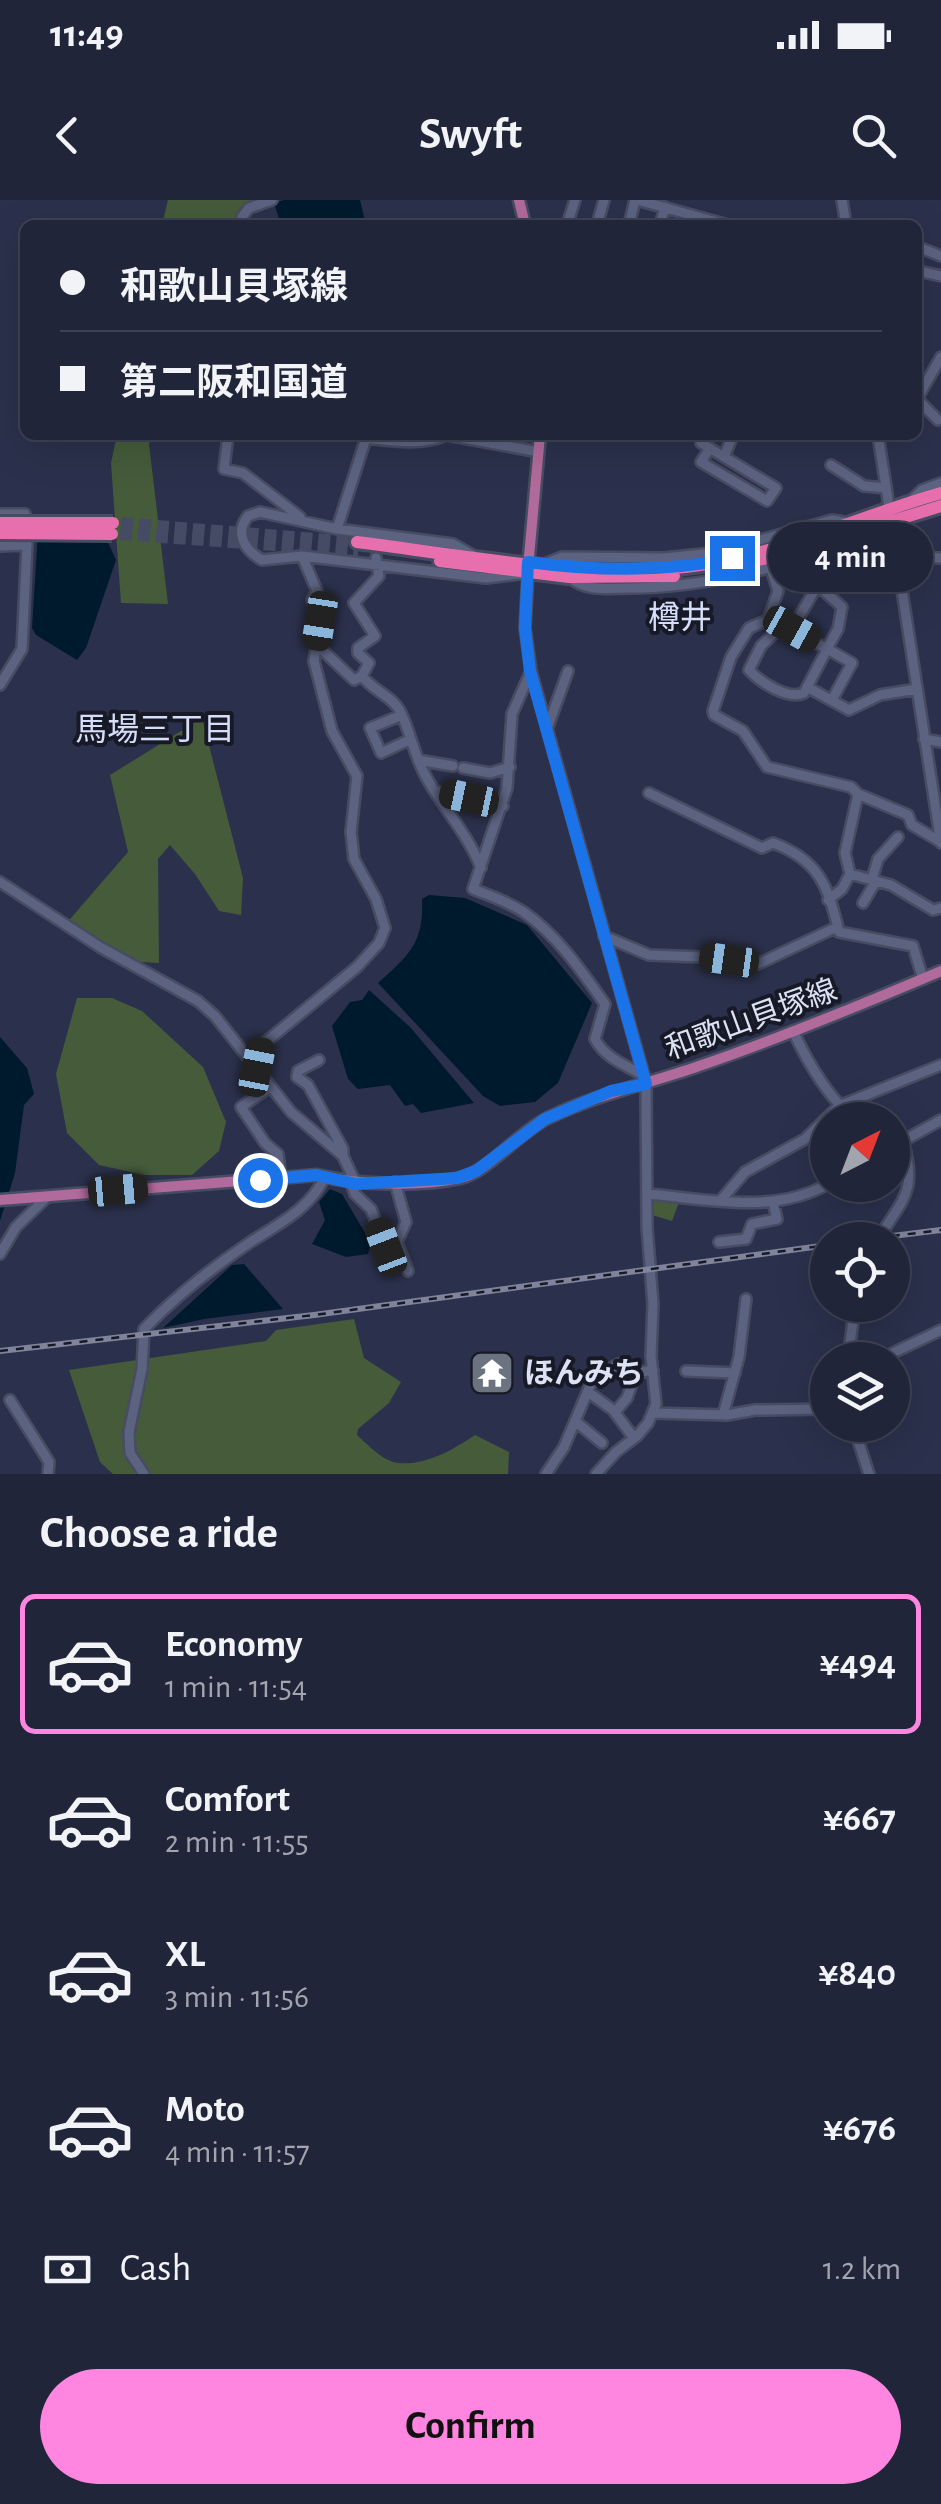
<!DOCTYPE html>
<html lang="en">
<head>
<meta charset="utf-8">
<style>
	:root { --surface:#202539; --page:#282d41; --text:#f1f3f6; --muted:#a2a5ae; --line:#3d4253; --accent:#fe86e0 }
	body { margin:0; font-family:"Alegreya Sans","Noto Sans JP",sans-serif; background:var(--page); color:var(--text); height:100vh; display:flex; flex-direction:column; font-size:38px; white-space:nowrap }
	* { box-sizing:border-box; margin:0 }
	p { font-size:32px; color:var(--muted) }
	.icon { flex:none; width:55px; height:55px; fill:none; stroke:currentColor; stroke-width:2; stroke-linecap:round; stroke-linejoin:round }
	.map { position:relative; height:1274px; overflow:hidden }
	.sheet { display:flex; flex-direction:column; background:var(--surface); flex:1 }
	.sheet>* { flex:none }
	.top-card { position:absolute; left:20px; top:20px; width:902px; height:220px; border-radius:15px; box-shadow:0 10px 40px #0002,0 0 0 2px var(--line); display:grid; align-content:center; height:220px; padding:0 40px; background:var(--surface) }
	.needle { width:65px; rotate:42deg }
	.buttons { position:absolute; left:810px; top:902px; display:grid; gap:20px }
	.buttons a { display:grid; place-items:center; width:100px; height:100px; border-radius:50%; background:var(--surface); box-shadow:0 10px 40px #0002,0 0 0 2px var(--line); font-size:50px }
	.end { position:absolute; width:45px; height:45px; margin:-22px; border:12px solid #1a73e8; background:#fff; box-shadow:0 0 0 5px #fff }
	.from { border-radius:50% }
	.bubble { position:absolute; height:70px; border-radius:35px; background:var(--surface); box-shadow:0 10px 40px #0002,0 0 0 2px var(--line); font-size:32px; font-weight:600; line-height:70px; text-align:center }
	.car { position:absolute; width:30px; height:60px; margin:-30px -15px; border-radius:12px; box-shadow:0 0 8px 2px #0007; background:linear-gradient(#222 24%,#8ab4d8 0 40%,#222 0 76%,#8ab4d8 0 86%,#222 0) }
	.top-card b { display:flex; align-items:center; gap:35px; height:95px; font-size:38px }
	.top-card b+b { border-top:2px solid var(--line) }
	.top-card i { width:25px; height:25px; background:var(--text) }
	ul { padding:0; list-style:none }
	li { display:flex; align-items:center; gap:30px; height:140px; margin:0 20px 15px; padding:0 20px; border:5px solid transparent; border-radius:15px }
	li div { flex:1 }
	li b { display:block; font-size:38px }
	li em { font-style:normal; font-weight:600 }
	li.on { border-color:var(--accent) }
	li>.icon { width:90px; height:90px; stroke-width:1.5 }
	h2 { padding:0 40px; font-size:45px; line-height:120px }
	.pay { display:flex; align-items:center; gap:25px; height:110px; padding:0 40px; font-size:38px }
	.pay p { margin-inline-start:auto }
	.button { display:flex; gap:20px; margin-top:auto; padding:20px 40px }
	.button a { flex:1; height:115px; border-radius:60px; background:var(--accent); color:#111; font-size:40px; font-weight:600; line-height:115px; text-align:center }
	.status { display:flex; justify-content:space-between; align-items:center; height:70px; padding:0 50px; background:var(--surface); direction:ltr }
	.status svg { height:28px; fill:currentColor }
	header { display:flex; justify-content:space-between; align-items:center; height:130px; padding:0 40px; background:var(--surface); font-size:45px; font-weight:600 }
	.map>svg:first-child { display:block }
	.green { fill:#455b3a }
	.water { fill:#001a2d }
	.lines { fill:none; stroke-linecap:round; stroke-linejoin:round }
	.highway-tunnel { stroke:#464b65; stroke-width:12; stroke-dasharray:12 6; stroke-linecap:butt }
	.minor-casing { stroke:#484c63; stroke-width:14 }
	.major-casing { stroke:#484c63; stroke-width:15 }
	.highway-casing { stroke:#484c63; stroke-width:18 }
	.minor { stroke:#5c6381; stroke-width:9 }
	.major { stroke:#b06a9b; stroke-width:10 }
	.highway { stroke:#e86fad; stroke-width:12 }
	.rail-casing { stroke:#7f849b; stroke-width:6 }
	.rail { stroke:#171a26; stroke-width:2.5; stroke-dasharray:8; stroke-linecap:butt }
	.highway-bridge-casing { stroke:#484c63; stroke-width:18; stroke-linecap:butt }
	.highway-bridge { stroke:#e86fad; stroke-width:12 }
	.route { stroke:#1a73e8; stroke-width:12 }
	.labels { text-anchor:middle; stroke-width:8; stroke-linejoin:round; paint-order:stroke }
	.street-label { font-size:30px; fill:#dce1f3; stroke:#171a26 }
	.poi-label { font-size:30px; font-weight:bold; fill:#dce1f3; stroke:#171a26; text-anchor:start }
	.neighbourhood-label { font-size:32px; fill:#d6ddf9; stroke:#171a26 }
</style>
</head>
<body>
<div class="status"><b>11:49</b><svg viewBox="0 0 49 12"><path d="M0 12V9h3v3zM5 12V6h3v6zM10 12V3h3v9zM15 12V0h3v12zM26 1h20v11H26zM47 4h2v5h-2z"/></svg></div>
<header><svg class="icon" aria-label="back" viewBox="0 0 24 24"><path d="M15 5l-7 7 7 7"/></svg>Swyft<svg class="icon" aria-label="search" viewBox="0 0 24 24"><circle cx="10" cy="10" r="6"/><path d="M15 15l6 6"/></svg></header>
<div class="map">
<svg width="941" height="1274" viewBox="0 0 941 1274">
	<rect width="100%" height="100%" fill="#2b314c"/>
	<path class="green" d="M168,0H250L246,25H162Z
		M117,235H151L149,244L168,404L121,403L111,263Z
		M202,518L243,678L241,715L219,711L195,674L170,645L158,659L159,763L123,761L65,725L128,652L110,575Z
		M77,798H112L142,811L203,867L226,922L219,951L192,975H144L99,965L67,933L56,874Z
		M655,998L680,1000L672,1021L652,1015V1001Z
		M354,1119L364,1158L401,1182L389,1203L358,1229L357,1235C368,1245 383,1261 398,1263C426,1266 454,1249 475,1235L509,1252L508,1274H113L100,1262L69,1170L266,1141L276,1130Z"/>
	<path class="water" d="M284,0H360L366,25H281L274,3Z
		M39,315L98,320L116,360L86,448L77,460L36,435L32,428Z
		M429,695L465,698L527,725L592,803L558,883L535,902L500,906L483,896L378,783C409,755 424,743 422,699Z
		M369,790L411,828L474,903L421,913L413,904L405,906L390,885L358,889L348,879L332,826L350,802L362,800Z
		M0,837L27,868L34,894L24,905L15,973L0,1021Z
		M330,989L342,994L371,1043L368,1054L346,1057L312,1044L325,1020L319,1002Z
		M244,1064L283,1109L204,1119L163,1128L232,1065Z"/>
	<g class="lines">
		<path class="highway-tunnel" d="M121,323L352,342
			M120,334L358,351"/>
		<defs>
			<path id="minor" d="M637,0L728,25
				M842,0L846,25
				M244,25L242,17L249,8L272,0
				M567,25L575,0
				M597,25L604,0
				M629,25L635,0
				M660,25L665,7
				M918,47L941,56
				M918,71L941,76
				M918,197L941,157
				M918,200L938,220
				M228,235L224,269L243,273L300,317
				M447,235L539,252
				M878,235L941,643
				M366,238C393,241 420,246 446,235
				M701,243L776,288L767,301L701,262L710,248
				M724,257L733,235
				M831,265L864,286L886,288
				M912,300L922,290L941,283
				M0,314H25L26,327
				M337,329L367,235
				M0,346L27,345V342
				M474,356L453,344L337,329L260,312L248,316C234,334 245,350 262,360L302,356L486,378L528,373L525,428L531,471L646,883L647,1027L653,1104L651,1156L656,1204L648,1223L637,1236L616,1252L596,1274
				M898,356L941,358
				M795,362L798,368L842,407L838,429L829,445
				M547,363L562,357L664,358L713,353L832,320L850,323
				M771,369L778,391L768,420L749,428L731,457L713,511L714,515L743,531L767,567L851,587L858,594L845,653L850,674L842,689L828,700
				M569,377C587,392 606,388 628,388C711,388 785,365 863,339L875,330
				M792,429L817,386
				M316,444L354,480L362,476C373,491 393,496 401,513C410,532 414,553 424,573C441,606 467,632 481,668
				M823,447L792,429L780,428L761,446L749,470C761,483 788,500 804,493L825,453
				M831,451L852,463L832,500
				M531,471L512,514L507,588L473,689C490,696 510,702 525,713C557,735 583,773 605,804L595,839C605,858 625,865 643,875
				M362,476L369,463L358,453V448L375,436L354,403L379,376L376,358
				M0,485L22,449L27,345
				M807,487L849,510L880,495L917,489
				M402,515L370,528L381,553L409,540
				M547,529L568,471
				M924,539L941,542
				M418,560L453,566
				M463,568L490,573L510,567
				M435,591L503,606
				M649,593L762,648L773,643C819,660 828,686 839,732L913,746L923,779
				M858,594L908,615L912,625L941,642
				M850,674L891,685L933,710L941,708
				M872,679L878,659L898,637
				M0,682L100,747L198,801L215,816L291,912L343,956L356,984
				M863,703L876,681
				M604,736L649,755L701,757L758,764L837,727
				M793,831C806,859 832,906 859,920
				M319,860L298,871L297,877L308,885L343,949V955
				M257,867L262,845L357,767L379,743L385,728L376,699L354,659L351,632L357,576L332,531L314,461L320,421L312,400L317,391L302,356
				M270,887L241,907L265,943L278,954L281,978
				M892,947L941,920
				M351,983L355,994L371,1009L386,1047L397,1042L406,1022L395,982
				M647,994C707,999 773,1015 828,984
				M721,1000L745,972L805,939L839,906L941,865
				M878,1040C902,998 918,994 903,941
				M397,1042L408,1071
				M719,1042L746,1039L752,1024L777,1019L773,1002
				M0,1054L16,1027L47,997
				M848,1160L855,1105
				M878,1160L941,1130
				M686,1171L735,1173
				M588,1192L613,1210L634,1238
				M10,1200L49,1262L48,1274
				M615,1212L627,1198L632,1184
				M652,1213L727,1215L755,1210L828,1209
				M723,1215L739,1157L746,1099
				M575,1221L602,1243
				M853,1225L869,1274
				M144,1274L130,1253L129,1232L142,1169L144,1129C174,1098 213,1067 249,1043C278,1024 309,1010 325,977
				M546,1274L564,1247L592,1181L618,1164L637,1173L653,1170"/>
			<path id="major" d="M519,0L525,25
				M528,368L540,235
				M0,1000L317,975C356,985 421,987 460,978C488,972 520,931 548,918C597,894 648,884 699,866C781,838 861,805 941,771"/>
			<path id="highway" d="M357,342C469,356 595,382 707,364C788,351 863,315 941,293
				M440,361L569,377L674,376
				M728,368L809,347L941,306"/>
		</defs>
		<use href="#minor" class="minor-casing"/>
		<use href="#major" class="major-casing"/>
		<use href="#highway" class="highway-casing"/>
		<use href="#minor" class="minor"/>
		<use href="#major" class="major"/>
		<use href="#highway" class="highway"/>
		<defs>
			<path id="rail" d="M860,1040L941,1030
				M0,1151L314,1115L828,1045"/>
		</defs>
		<use href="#rail" class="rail-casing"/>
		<use href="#rail" class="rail"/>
		<defs>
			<path id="highway-bridge" d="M0,323H113
				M0,333L112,334"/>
		</defs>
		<use href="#highway-bridge" class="highway-bridge-casing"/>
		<use href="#highway-bridge" class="highway-bridge"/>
	</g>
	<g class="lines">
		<path class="route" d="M260,980L316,975L356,984L457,978L476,971L545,919L611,891L646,884L530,471L525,428L528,362C596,371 665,373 732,358"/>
	</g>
	<defs>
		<symbol id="temple-square" viewBox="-11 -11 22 22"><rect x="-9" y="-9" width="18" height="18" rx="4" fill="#6b7280" stroke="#171a26"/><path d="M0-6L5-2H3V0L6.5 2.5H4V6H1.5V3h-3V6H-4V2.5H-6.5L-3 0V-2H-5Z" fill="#fff"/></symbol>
	</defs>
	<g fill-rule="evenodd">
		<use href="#temple-square" x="467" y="1148" width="50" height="50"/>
	</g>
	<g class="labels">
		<g class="street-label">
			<text transform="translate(751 819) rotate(-20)" y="10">和歌山貝塚線</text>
		</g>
		<g class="poi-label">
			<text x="524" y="1183">ほんみち</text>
		</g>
		<g class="neighbourhood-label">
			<text x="680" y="428">樽井</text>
			<text x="155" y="540">馬場三丁目</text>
		</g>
	</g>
</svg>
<div class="buttons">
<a><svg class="needle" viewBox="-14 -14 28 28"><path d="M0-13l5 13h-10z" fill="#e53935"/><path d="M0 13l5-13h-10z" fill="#a2a5ae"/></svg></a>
<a><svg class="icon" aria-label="locate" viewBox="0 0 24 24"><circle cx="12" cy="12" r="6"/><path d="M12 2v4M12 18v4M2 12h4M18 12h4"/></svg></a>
<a><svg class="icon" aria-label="layers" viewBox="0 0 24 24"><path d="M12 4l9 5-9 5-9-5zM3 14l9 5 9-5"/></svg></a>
</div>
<i class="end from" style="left:260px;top:980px"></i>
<i class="end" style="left:732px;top:358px"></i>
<div class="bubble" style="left:768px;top:322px;width:165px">4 min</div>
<i class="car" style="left:320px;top:421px;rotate:189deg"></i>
<i class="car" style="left:792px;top:429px;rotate:119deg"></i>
<i class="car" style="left:469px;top:598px;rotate:282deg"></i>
<i class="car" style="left:729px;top:760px;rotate:278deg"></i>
<i class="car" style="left:257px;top:867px;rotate:11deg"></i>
<i class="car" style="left:118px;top:990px;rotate:85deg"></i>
<i class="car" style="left:386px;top:1047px;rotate:339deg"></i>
<div class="top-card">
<b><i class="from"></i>和歌山貝塚線</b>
<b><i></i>第二阪和国道</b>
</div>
</div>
<section class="sheet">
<h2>Choose a ride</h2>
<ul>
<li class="on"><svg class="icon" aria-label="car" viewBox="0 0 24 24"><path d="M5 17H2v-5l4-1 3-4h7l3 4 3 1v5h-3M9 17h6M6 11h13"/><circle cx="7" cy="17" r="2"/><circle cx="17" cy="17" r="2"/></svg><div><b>Economy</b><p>1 min · 11:54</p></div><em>¥494</em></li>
<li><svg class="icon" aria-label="car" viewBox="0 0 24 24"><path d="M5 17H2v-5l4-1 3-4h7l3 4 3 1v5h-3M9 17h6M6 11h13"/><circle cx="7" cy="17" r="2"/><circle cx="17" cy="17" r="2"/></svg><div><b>Comfort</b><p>2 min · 11:55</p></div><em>¥667</em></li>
<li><svg class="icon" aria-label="car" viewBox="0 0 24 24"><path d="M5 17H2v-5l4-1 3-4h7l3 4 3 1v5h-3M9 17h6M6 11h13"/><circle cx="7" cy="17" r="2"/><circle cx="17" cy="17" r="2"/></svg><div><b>XL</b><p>3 min · 11:56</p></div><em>¥840</em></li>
<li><svg class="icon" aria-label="car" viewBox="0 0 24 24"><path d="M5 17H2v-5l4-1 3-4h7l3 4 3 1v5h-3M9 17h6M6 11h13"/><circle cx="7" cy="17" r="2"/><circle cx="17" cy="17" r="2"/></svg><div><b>Moto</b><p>4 min · 11:57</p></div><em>¥676</em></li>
</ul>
<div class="pay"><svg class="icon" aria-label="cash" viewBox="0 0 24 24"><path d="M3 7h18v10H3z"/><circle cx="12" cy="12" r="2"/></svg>Cash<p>1.2 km</p></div>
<div class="button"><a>Confirm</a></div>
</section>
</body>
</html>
